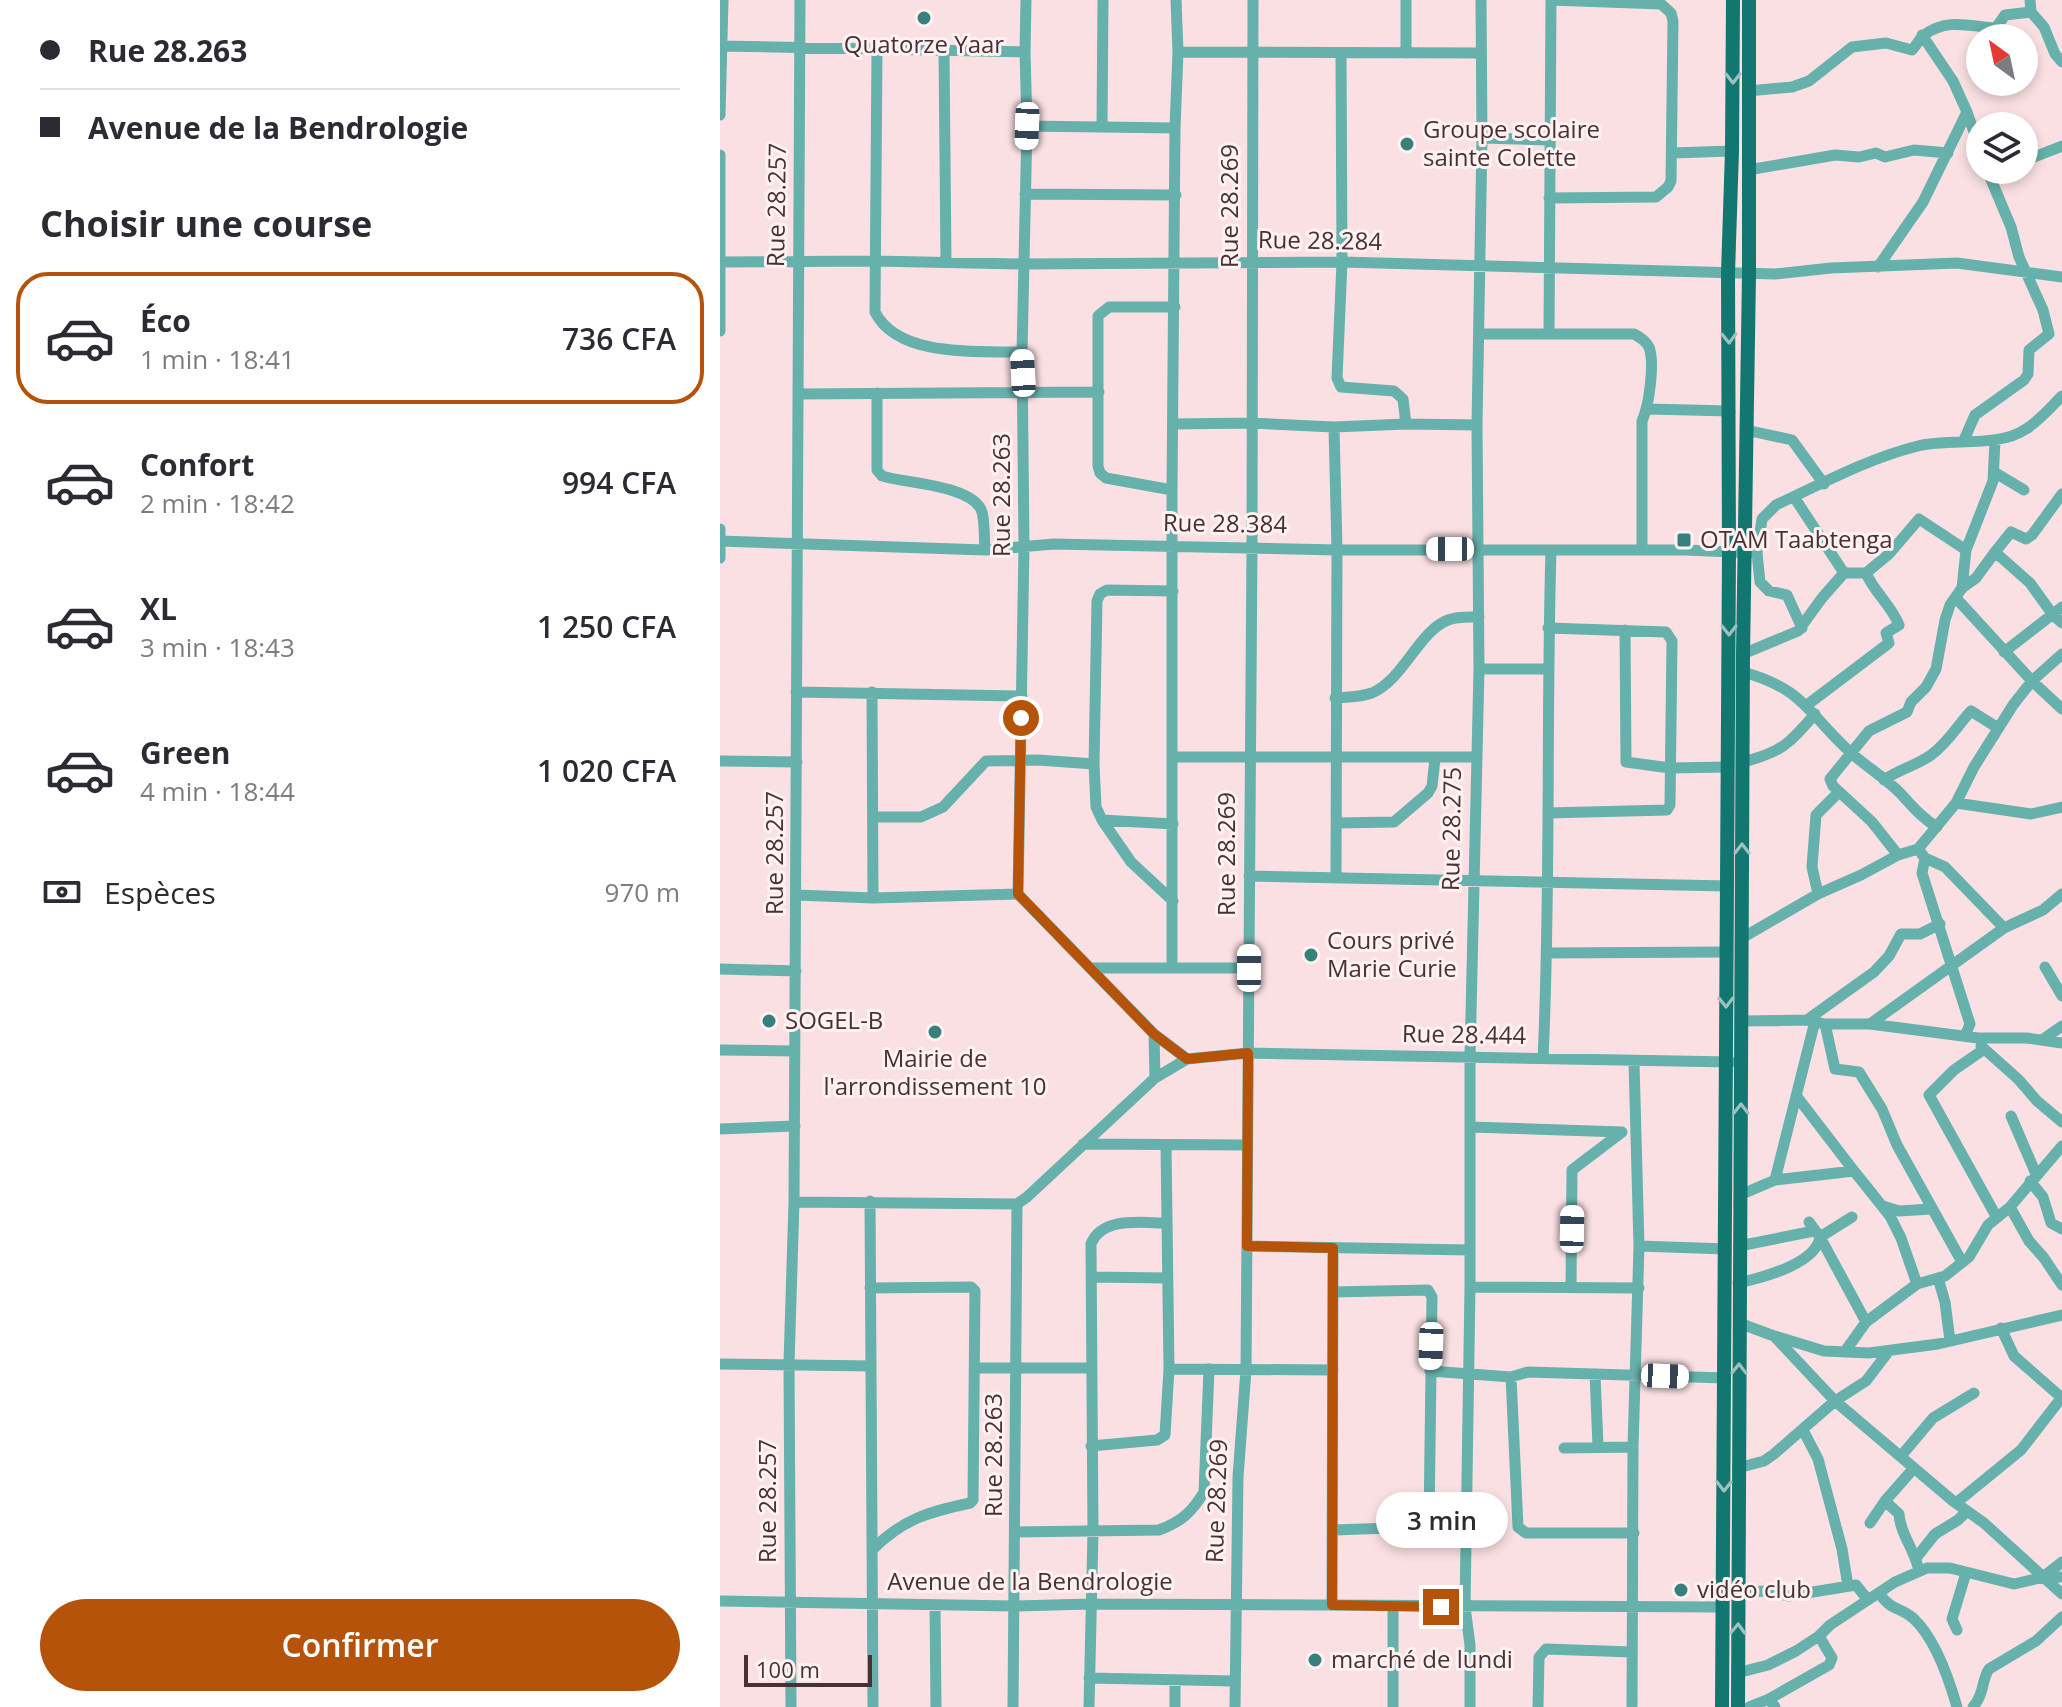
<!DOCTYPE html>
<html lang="fr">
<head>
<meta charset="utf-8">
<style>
	:root { --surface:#fff; --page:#f2f2f3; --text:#2b2b33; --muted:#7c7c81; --line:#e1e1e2; --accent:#b45309 }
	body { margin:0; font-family:"Open Sans",sans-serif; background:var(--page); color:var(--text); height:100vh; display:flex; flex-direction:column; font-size:30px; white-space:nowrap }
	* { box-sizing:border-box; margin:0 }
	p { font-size:26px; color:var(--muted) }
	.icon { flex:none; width:44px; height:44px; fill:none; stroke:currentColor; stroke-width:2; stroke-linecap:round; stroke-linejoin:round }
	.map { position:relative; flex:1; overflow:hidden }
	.details { display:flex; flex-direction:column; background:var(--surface); width:720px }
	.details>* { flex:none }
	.top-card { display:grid; align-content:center; height:176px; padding:0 40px; background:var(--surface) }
	.needle { width:52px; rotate:327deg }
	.controls { position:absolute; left:1246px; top:24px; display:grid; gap:16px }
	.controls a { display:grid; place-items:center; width:72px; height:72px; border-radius:50%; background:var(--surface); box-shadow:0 4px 12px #0003; font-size:40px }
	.scale { position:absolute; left:24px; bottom:20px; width:128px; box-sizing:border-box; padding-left:8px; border:4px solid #493034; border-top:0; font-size:22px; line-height:28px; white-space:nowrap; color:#493034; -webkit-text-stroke:6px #fef1f2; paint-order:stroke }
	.end { position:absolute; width:36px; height:36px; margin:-18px; border:10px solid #b45309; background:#fff; box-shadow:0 0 0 4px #fff }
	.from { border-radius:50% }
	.bubble { position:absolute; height:56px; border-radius:28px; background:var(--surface); box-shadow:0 4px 12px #0003; font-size:26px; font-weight:600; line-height:56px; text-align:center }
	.car { position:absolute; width:24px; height:48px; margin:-24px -12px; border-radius:10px; box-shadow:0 0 6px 2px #0007; background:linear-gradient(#fff 24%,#345 0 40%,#fff 0 76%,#345 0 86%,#fff 0) }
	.top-card b { display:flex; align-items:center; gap:28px; height:76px; font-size:30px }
	.top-card b+b { border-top:2px solid var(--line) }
	.top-card i { width:20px; height:20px; background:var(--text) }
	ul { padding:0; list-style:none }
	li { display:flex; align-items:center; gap:24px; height:132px; margin:0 16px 12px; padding:0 24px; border:4px solid transparent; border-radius:32px }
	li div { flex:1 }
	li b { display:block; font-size:30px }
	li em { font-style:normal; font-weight:600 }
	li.on { border-color:var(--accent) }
	li>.icon { width:72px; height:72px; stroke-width:1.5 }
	h2 { padding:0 40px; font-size:36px; line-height:96px }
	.pay { display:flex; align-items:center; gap:20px; height:88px; padding:0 40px; font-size:30px }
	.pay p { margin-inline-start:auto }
	.primary-button { display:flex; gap:16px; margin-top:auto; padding:16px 40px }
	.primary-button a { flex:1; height:92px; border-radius:48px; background:var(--accent); color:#fff; font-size:32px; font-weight:600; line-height:92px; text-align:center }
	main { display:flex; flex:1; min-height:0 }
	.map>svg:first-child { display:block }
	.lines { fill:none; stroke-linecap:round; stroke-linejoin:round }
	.minor { stroke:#66b1ab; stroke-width:11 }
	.major { stroke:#127771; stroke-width:14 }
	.oneway { stroke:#a0c0be }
	.route { stroke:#b45309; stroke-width:10 }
	.poi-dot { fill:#38807b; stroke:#fef1f2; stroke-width:3 }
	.labels { text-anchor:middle; stroke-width:6; stroke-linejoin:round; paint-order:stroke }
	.poi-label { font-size:24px; fill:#493034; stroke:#fef1f2; text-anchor:start }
	.street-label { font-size:24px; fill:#493034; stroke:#fef1f2 }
</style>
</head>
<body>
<main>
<section class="details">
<div class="top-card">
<b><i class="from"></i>Rue 28.263</b>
<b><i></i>Avenue de la Bendrologie</b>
</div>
<h2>Choisir une course</h2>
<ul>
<li class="on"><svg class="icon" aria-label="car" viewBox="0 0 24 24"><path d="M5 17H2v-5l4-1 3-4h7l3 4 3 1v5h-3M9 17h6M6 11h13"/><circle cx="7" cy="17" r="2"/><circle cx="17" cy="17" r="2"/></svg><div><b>Éco</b><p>1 min · 18:41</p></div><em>736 CFA</em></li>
<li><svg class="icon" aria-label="car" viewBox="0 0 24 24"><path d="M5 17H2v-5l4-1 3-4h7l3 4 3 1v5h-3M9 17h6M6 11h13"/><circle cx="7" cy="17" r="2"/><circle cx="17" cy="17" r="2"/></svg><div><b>Confort</b><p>2 min · 18:42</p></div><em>994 CFA</em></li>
<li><svg class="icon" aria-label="car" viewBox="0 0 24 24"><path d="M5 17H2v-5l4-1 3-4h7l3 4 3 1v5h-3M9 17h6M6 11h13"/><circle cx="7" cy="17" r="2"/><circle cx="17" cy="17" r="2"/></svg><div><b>XL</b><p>3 min · 18:43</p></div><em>1 250 CFA</em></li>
<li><svg class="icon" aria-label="car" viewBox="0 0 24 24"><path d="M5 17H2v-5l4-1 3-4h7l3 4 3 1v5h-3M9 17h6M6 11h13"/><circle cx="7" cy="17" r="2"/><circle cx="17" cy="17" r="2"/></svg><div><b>Green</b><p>4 min · 18:44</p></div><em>1 020 CFA</em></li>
</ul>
<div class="pay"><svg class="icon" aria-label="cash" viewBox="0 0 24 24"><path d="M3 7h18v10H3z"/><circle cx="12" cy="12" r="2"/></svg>Espèces<p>970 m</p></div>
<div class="primary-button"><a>Confirmer</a></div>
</section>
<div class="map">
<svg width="1342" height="1707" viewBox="0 0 1342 1707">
	<rect width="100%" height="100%" fill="#fae0e3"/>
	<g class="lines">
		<path class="minor" d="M686,0V53
			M1311,12L1324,27L1335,54L1342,62
			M0,46L305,52
			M157,49L155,312C178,358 259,351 302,352
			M224,51L226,262
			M458,52L761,53
			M621,53L622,262L617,378L621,387L674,391L683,399L686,424
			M1028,91L1072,87L1089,81L1132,47L1166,43L1192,50C1197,45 1199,39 1204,35C1228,17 1251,27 1276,28L1285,15L1311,12L1310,0
			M1247,112L1260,149
			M0,115L3,0
			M307,126L455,128
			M382,127L383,0
			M762,138L828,140
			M952,153L1012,151
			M0,155V331
			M1304,161L1342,146
			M1028,170L1115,155L1139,157L1156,153L1165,157L1194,150L1228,153
			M1270,177L1284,170
			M305,194L456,195
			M829,198L936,197L948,187L951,181L953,21L951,13L941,4L831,0
			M0,262L154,261L303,264L622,262L1055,274L1111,268L1237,263L1342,277
			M1158,267L1203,202L1247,112L1233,81L1202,35
			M759,334H914C920,337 925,340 929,347C935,363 929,406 922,421V549
			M829,334L831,0
			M157,393V470L162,476L170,478C192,483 255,487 262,512C265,523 264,538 265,550
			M78,394L379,392
			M928,409L1010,411
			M454,424L531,423L614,427L686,424L757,425
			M614,427L617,550L616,876
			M1026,430L1072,440L1104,484
			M1244,440L1255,415L1304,380L1308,374L1309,350L1329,334L1323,310L1299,257L1291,227L1267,170
			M1274,472L1304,490
			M452,490L386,478L380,473L378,466V316L389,307H455
			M1074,497L1124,573H1146
			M0,529V558
			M0,541L265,550L334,544L617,550H965L1037,553L1042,519L1056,505C1101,484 1149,458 1198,446C1232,438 1278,448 1306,429C1319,421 1331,407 1342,396
			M1275,552L1291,532L1306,539L1312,535L1342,494
			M1037,553L1040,582L1049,591L1067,595L1082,628
			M1242,588L1256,578L1275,552L1310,583L1333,615L1342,623
			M453,591L387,590L380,594L377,601L374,764L376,807L382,820L411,862L453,901
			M1236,598L1312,681L1342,709
			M905,630L906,762L950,768L1008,767
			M1284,652L1342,607
			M1023,654L1078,631L1102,598L1124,573
			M759,669H826
			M1023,672C1084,689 1087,712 1129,751C1145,766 1166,778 1181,794C1193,807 1202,818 1217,827
			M76,692L302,696
			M152,692L153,898
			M615,698C627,697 641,697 652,693C683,680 699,631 728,620C738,616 748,617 759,617
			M1087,705L1169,643L1166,633L1179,625C1171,605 1154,592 1146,573L1169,554L1199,519L1246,550
			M452,757H755
			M0,761L77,762
			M1023,762C1062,752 1069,744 1095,714
			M1164,780C1179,769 1196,766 1211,755C1228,743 1237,726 1251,711L1278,728
			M1236,803L1311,814L1342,807
			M828,813L947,810L950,805L952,641L946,632L828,628
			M154,817H201L223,807L266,761L318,760L374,764
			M382,820L453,824
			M616,823L674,822L708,793L712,786L715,759
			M1198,849L1205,858L1202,873L1250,1024L1245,1036
			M1178,855L1152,822L1113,786L1110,779L1149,731L1187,712L1191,702L1206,687L1216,669L1225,620L1230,605L1242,588L1246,550L1273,481L1275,441
			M1205,858L1225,867L1284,928
			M529,876L1007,886
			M298,894L304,546L302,352L307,126L305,52L306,0
			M1098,894L1092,867L1096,815L1119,792
			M76,895L153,898L298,894L434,1034L467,1059
			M1022,938L1098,894L1141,875L1178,855L1198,849L1236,803L1254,767L1293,705L1312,681L1342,654
			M827,953L1005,952
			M452,966V490L455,128L458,52L456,0
			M1325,967L1342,996
			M370,968H529
			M0,969L76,971
			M1087,1020L1154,972L1169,956L1181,934H1200L1220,924
			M1022,1021L1087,1020L1105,1024H1150L1258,1038H1307L1342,1043
			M1105,1024L1115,1069L1139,1072L1162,1109L1177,1145L1242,1262
			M1150,1024L1284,928L1323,910L1342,894
			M434,1034L435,1078
			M1322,1040L1342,1026
			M1261,1046L1298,1079L1317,1101L1342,1122
			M0,1050L75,1051
			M1263,1050L1234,1070L1209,1095L1276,1216
			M823,1059C831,889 826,719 831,550
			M1078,1098L1134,1171
			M1291,1116L1316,1174
			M750,1127L902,1132
			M0,1129L75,1126
			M363,1144L527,1145
			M1055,1180L1134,1171L1170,1216L1181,1238L1197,1284L1146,1322L1126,1350
			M1310,1181L1323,1197L1331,1223L1342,1229
			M1020,1195L1055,1180L1095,1021
			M150,1201L153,1707
			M74,1202L297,1204L307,1197L435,1078L467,1059L528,1053L1011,1062
			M1163,1206L1179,1211L1211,1209
			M1290,1207L1309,1241L1324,1258L1342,1285
			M1132,1217L1100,1237L1146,1322
			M527,1246L749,1250
			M919,1246L1006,1249
			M1019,1246L1094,1231
			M371,1277L447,1278
			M1218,1278L1225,1302L1230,1341
			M1018,1283C1041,1278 1096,1264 1100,1237L1089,1222
			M1197,1284L1225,1276L1249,1257L1268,1225L1290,1207L1342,1146
			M750,1287L919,1288
			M851,1287L852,1170L902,1132
			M150,1288L251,1287L255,1291L253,1500L250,1503C208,1512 183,1519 152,1550
			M613,1292L708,1290L712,1297L709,1522L707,1526L700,1527L614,1530
			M1019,1323L1054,1336L1115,1401L1233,1501L1264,1523L1342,1594
			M1281,1328L1294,1356L1342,1398
			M1055,1336L1104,1351L1149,1353L1218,1344L1342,1315
			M0,1364L151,1366
			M255,1368H371
			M449,1369L613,1370
			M710,1371L791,1377L808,1372L1005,1378
			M875,1374L878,1446
			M791,1377L798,1527L806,1533H914
			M1083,1430L1098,1459L1122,1549L1128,1586
			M371,1446L437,1440L445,1435L449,1369L446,1145
			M844,1448L913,1447
			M1181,1456L1213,1418L1254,1393
			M1018,1468L1044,1461L1054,1454L1115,1401L1146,1381L1169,1351
			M1165,1501L1179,1514C1180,1534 1195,1550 1199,1571
			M1236,1503L1301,1450L1342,1397
			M1150,1523L1165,1501L1194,1468
			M296,1532L439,1530C461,1522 472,1512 484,1492L489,1369
			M1196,1558L1215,1534L1238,1520L1247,1511
			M1324,1576L1342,1562
			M1019,1592L1047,1591L1068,1596L1136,1585L1148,1600
			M1159,1593C1172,1612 1179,1606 1193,1618C1215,1638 1229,1679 1237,1707
			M0,1601L293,1606L371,1604L1003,1607
			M215,1605L216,1707
			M612,1605L613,1248
			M673,1606V1707
			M1237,1630L1232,1619L1246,1573
			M1017,1673L1048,1665L1076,1651L1099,1636L1110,1625L1175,1582L1207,1568H1230L1294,1584L1324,1577H1342
			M369,1678L514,1681
			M71,1707L69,1363L74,1202L80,0
			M293,1707L297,1204
			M369,1707L373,1532L371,1244C382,1216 422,1223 447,1223
			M455,1707V1681
			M515,1707L518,1477L526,1370L532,546L533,0
			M750,1707V1645L745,1607L750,1287V1057L759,669L757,425L762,138L761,0
			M818,1707L819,1657L826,1649L912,1652
			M912,1707L913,1447L919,1246L914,1062
			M1029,1707L1049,1699
			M1055,1707L1049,1699L1109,1665L1112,1658L1099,1636
			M1253,1707C1265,1693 1261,1681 1269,1669L1316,1641L1342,1617"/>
		<path class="major" d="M1002,1707L1009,552L1008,273L1012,151L1013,0
			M1018,1707L1023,654L1029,274V0"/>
	</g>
	<defs><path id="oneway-chevron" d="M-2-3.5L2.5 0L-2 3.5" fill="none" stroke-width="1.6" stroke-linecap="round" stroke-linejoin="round" transform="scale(2)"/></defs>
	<g class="oneway">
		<use href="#oneway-chevron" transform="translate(1013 78) rotate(90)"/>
		<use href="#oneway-chevron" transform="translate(1009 338) rotate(89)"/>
		<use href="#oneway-chevron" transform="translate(1009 630) rotate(90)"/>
		<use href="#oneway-chevron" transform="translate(1022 849) rotate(-90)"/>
		<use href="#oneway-chevron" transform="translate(1006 1002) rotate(89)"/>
		<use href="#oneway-chevron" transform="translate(1021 1109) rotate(-90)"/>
		<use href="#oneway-chevron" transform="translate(1019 1369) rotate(-89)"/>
		<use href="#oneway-chevron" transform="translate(1004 1486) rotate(90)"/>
		<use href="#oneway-chevron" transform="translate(1018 1629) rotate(-88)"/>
	</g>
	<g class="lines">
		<path class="route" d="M301,718L298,894L434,1034L467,1059L528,1053L527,1246L613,1248L612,1605L721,1607"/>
	</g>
	<g class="poi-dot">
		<circle cx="204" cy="18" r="8"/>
		<circle cx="687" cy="144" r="8"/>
		<rect x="956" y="532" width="16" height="16" rx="4"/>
		<circle cx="591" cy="955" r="8"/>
		<circle cx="49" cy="1021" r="8"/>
		<circle cx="215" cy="1032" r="8"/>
		<circle cx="961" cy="1590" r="8"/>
		<circle cx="595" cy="1660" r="8"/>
	</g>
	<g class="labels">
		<g class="poi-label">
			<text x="204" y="53" text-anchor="middle">Quatorze Yaar</text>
			<text x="703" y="138">Groupe scolaire<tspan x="703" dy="28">sainte Colette</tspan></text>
			<text x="980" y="548">OTAM Taabtenga</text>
			<text x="607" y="949">Cours privé<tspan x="607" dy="28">Marie Curie</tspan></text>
			<text x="65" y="1029">SOGEL-B</text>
			<text x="215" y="1067" text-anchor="middle">Mairie de<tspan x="215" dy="28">l'arrondissement 10</tspan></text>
			<text x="977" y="1598">vidéo club</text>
			<text x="611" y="1668">marché de lundi</text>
		</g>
		<g class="street-label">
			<text transform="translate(57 205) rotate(-89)" y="8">Rue 28.257</text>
			<text transform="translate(510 206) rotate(-90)" y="8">Rue 28.269</text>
			<text transform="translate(600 241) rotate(1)" y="8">Rue 28.284</text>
			<text transform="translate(282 495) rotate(-90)" y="8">Rue 28.263</text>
			<text transform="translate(505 524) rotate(1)" y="8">Rue 28.384</text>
			<text transform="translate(732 829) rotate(-89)" y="8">Rue 28.275</text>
			<text transform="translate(55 853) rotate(-90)" y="8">Rue 28.257</text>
			<text transform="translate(507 854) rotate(-90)" y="8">Rue 28.269</text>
			<text transform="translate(744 1035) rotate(1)" y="8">Rue 28.444</text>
			<text transform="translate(274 1455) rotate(-90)" y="8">Rue 28.263</text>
			<text transform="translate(48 1501) rotate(-90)" y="8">Rue 28.257</text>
			<text transform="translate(497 1501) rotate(-88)" y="8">Rue 28.269</text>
			<text x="310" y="1590">Avenue de la Bendrologie</text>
		</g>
	</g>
</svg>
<div class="controls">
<a><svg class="needle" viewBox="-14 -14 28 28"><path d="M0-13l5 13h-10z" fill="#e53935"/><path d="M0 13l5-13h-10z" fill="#7c7c81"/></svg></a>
<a><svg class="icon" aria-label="layers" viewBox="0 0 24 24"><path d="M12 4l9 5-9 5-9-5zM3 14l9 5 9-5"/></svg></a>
</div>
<div class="scale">100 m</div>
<i class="end from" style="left:301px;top:718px"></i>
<i class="end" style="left:721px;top:1607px"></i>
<div class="bubble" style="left:656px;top:1492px;width:132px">3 min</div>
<i class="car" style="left:307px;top:126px;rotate:182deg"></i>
<i class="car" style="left:303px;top:373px;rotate:357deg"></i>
<i class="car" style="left:730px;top:549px;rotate:270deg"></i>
<i class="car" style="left:529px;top:968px;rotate:0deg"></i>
<i class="car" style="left:852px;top:1229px;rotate:1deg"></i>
<i class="car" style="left:711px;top:1346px;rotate:182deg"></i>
<i class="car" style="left:945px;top:1376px;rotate:92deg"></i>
</div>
</main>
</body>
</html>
